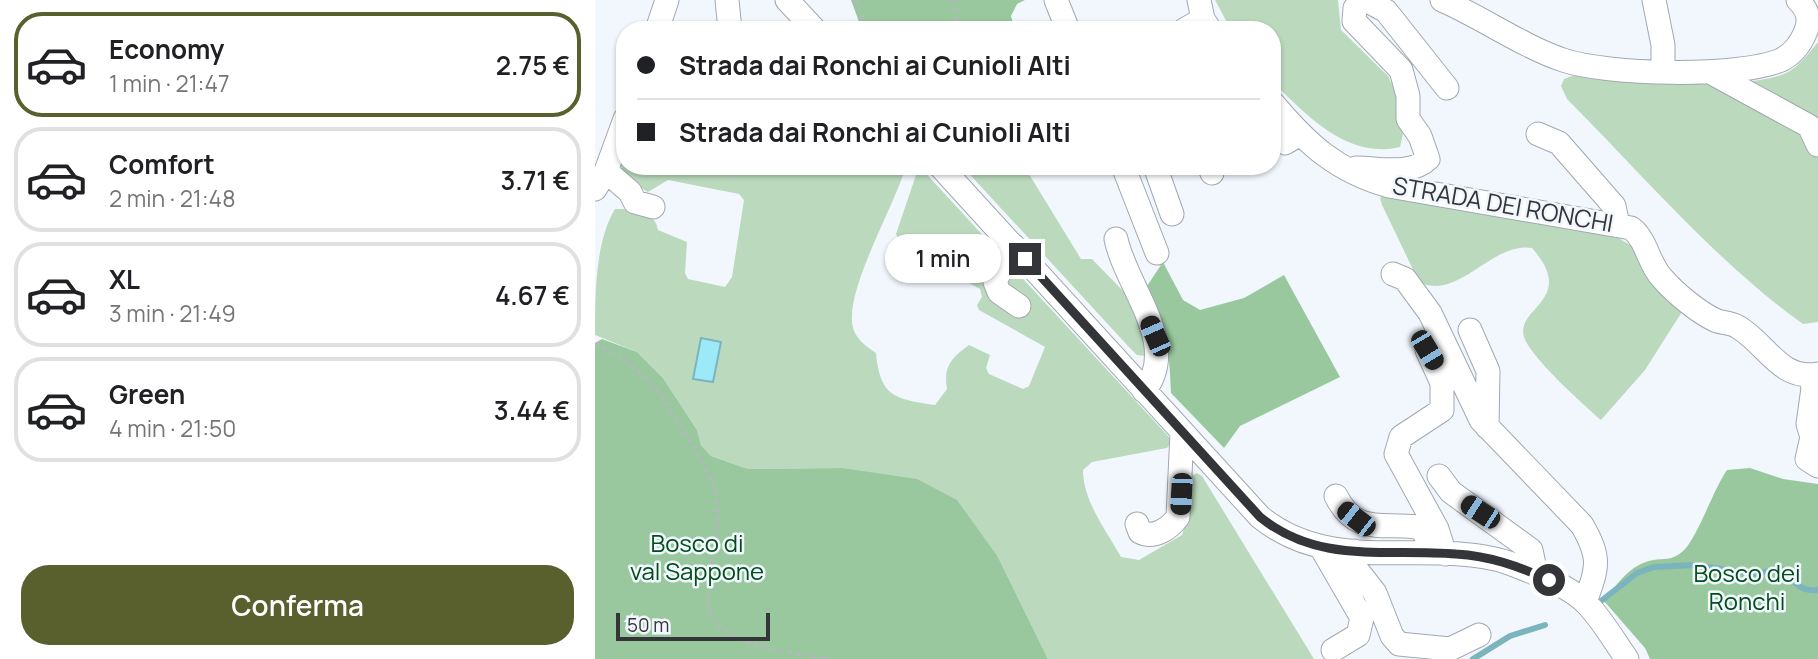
<!DOCTYPE html>
<html lang="it">
<head>
<meta charset="utf-8">
<style>
	:root { --surface:#fff; --page:#f6f6f6; --text:#202124; --muted:#757577; --line:#e0e0e0; --accent:#595f2d }
	body { margin:0; font-family:Manrope,sans-serif; background:var(--page); color:var(--text); height:100vh; display:flex; flex-direction:column; font-size:26px; white-space:nowrap }
	* { box-sizing:border-box; margin:0 }
	p { font-size:23px; color:var(--muted) }
	.icon { flex:none; width:38px; height:38px; fill:none; stroke:currentColor; stroke-width:2; stroke-linecap:round; stroke-linejoin:round }
	.map { position:relative; flex:1; overflow:hidden }
	.details { display:flex; flex-direction:column; background:var(--surface); width:595px }
	.details>* { flex:none }
	.hud { position:absolute; left:21px; top:21px; width:665px; height:154px; border-radius:28px; box-shadow:0 2px 5px #0004; display:grid; align-content:center; height:154px; padding:0 21px; background:var(--surface) }
	.scale { position:absolute; left:21px; bottom:18px; width:154px; box-sizing:border-box; padding-left:7px; border:4px solid #333539; border-top:0; font-size:19px; line-height:24px; white-space:nowrap; color:#333539; -webkit-text-stroke:5px #f2f7fe; paint-order:stroke }
	.end { position:absolute; width:32px; height:32px; margin:-16px; border:9px solid #333539; background:#fff; box-shadow:0 0 0 4px #fff }
	.from { border-radius:50% }
	.bubble { position:absolute; height:49px; border-radius:24px; background:var(--surface); box-shadow:0 2px 5px #0004; font-size:23px; font-weight:600; line-height:49px; text-align:center }
	.car { position:absolute; width:21px; height:42px; margin:-21px -10px; border-radius:9px; box-shadow:0 0 5px 2px #0007; background:linear-gradient(#222 24%,#8ab4d8 0 40%,#222 0 76%,#8ab4d8 0 86%,#222 0) }
	.hud b { display:flex; align-items:center; gap:24px; height:66px; font-size:26px }
	.hud b+b { border-top:2px solid var(--line) }
	.hud i { width:18px; height:18px; background:var(--text) }
	ul { padding:12px 0 0; list-style:none }
	li { display:flex; align-items:center; gap:21px; height:105px; margin:0 14px 10px; padding:0 7px; border:4px solid var(--line); border-radius:28px }
	li div { flex:1 }
	li b { display:block; font-size:26px }
	li em { font-style:normal; font-weight:600 }
	li.on { border-color:var(--accent) }
	li>.icon { width:63px; height:63px; stroke-width:1.5 }
	.primary-button { display:flex; gap:14px; margin-top:auto; padding:14px 21px }
	.primary-button a { flex:1; height:80px; border-radius:28px; background:var(--accent); color:#fff; font-size:28px; font-weight:600; line-height:80px; text-align:center }
	main { display:flex; flex:1; min-height:0 }
	.map>svg:first-child { display:block }
	.green { fill:#bbdabd }
	.forest { fill:#99c89e }
	.water { fill:#9ceaf7; stroke:#7cb4be; stroke-width:2 }
	.lines { fill:none; stroke-linecap:round; stroke-linejoin:round }
	.stream { stroke:#7cb4be; stroke-width:6 }
	.minor-casing { stroke:#a1a8b0; stroke-width:25 }
	.path { stroke:#b4b8be; stroke-width:3.5; stroke-dasharray:3.5 5; stroke-linecap:butt }
	.minor { stroke:#fff; stroke-width:23 }
	.route { stroke:#333539; stroke-width:9 }
	.labels { text-anchor:middle; stroke-width:5; stroke-linejoin:round; paint-order:stroke }
	.street-label { font-size:24px; fill:#333539; stroke:#f2f7fe }
	.park-label { font-size:24px; fill:#024e1a; stroke:#f2f7fe }
</style>
</head>
<body>
<main>
<section class="details">
<ul>
<li class="on"><svg class="icon" aria-label="car" viewBox="0 0 24 24"><path d="M5 17H2v-5l4-1 3-4h7l3 4 3 1v5h-3M9 17h6M6 11h13"/><circle cx="7" cy="17" r="2"/><circle cx="17" cy="17" r="2"/></svg><div><b>Economy</b><p>1 min · 21:47</p></div><em>2.75 €</em></li>
<li><svg class="icon" aria-label="car" viewBox="0 0 24 24"><path d="M5 17H2v-5l4-1 3-4h7l3 4 3 1v5h-3M9 17h6M6 11h13"/><circle cx="7" cy="17" r="2"/><circle cx="17" cy="17" r="2"/></svg><div><b>Comfort</b><p>2 min · 21:48</p></div><em>3.71 €</em></li>
<li><svg class="icon" aria-label="car" viewBox="0 0 24 24"><path d="M5 17H2v-5l4-1 3-4h7l3 4 3 1v5h-3M9 17h6M6 11h13"/><circle cx="7" cy="17" r="2"/><circle cx="17" cy="17" r="2"/></svg><div><b>XL</b><p>3 min · 21:49</p></div><em>4.67 €</em></li>
<li><svg class="icon" aria-label="car" viewBox="0 0 24 24"><path d="M5 17H2v-5l4-1 3-4h7l3 4 3 1v5h-3M9 17h6M6 11h13"/><circle cx="7" cy="17" r="2"/><circle cx="17" cy="17" r="2"/></svg><div><b>Green</b><p>4 min · 21:50</p></div><em>3.44 €</em></li>
</ul>
<div class="primary-button"><a>Conferma</a></div>
</section>
<div class="map">
<svg width="1223" height="659" viewBox="0 0 1223 659">
	<rect width="100%" height="100%" fill="#f2f7fe"/>
	<path class="green" d="M620,0H743L746,30L793,76L801,93V113L808,134L805,147C753,160 711,115 677,81V30H636Z
		M1223,42V322L1208,324C1120,261 1048,175 972,99L966,86L969,79C987,71 1007,75 1027,76C1069,80 1155,91 1193,72C1205,65 1214,53 1223,42Z
		M30,157V166H311C299,207 255,281 257,320C257,336 269,345 281,353C285,397 300,399 340,405L352,389C348,367 356,358 374,345L395,355L391,368L394,374L428,389L434,386L450,347L384,310L382,305L387,297L385,289L306,245L301,234L324,166L574,437L575,444L572,448L497,462L488,470C488,501 511,530 526,557L544,560L587,535L595,510L596,476L602,473L607,476L719,659H453L403,557L247,468L153,469L116,456L106,445L102,430L68,378L42,352L0,335C0,295 0,242 20,209C37,209 60,210 63,230L92,242L90,273L93,279L130,287L137,277L149,200L144,194L73,180L53,192C42,186 26,174 24,160Z
		M367,166H429L486,259H497L530,293L552,335L550,356L542,355L533,346Z
		M789,194L1015,233L1042,249L1090,307L1050,370L1006,420C988,404 936,358 929,337C920,307 983,300 937,248C897,241 863,302 824,282L787,205L785,198Z"/>
	<path class="forest" d="M256,0H430L422,4L416,16L420,30H267Z
		M568,262L588,300L605,310L649,298L689,275L745,377L645,426L629,448L576,393C575,373 575,352 567,333C561,316 555,304 552,286Z
		M7,339L42,352L68,378L102,430L106,445L116,456L153,469L247,468L322,479L362,500L403,557L453,659H0V343Z
		M1155,468L1188,479L1223,484V659H1055L1050,648L1009,601C1023,583 1034,565 1058,560C1071,558 1077,561 1088,551C1102,539 1118,490 1132,470Z"/>
	<path class="water" d="M106,338L126,342L118,382L98,379Z"/>
	<g class="lines">
		<path class="stream" d="M1006,601L1042,573L1059,567L1099,565L1162,574L1186,568C1199,580 1203,592 1223,590
			M878,659L915,636L950,625"/>
		<defs>
			<path id="minor" d="M132,0L135,30
				M192,0L220,30
				M461,0L473,30
				M604,0L608,19L615,30
				M771,0L791,11L852,88
				M847,0C886,17 929,47 968,60C1012,75 1142,78 1186,60C1198,54 1205,45 1210,33C1216,20 1213,10 1203,0
				M1059,0L1068,45V71
				M62,30L72,0
				M589,30L608,19
				M1115,72L1214,126L1223,145
				M677,102C712,144 741,171 794,186L1036,228C1052,240 1053,263 1067,278C1080,293 1104,313 1122,321C1129,323 1137,323 1143,327C1172,344 1185,381 1223,374
				M677,129L690,143L705,134
				M943,134L964,143L1019,206L1023,225
				M345,166L665,517C732,571 812,544 890,557C910,560 927,568 946,576C960,582 980,592 991,603C1007,619 1019,641 1032,659
				M528,166L562,253
				M560,166L577,214
				M614,166L617,173
				M761,168C784,168 815,176 833,159L825,136L813,119V96L806,70L759,21L760,8L767,0
				M11,171L35,192L40,202L58,207
				M0,189L11,171L30,119
				M521,239C531,287 586,345 549,391
				M418,245L400,282L404,292L424,306
				M798,274L810,279L835,313L886,420L987,525C1006,558 1003,567 990,602
				M875,330L893,371L892,427
				M832,350L847,383V410L806,437L801,454L842,529L850,554
				M1215,375L1218,388L1213,424L1217,437L1212,459L1223,466
				M844,476L856,492L936,550L941,574
				M741,496C761,536 788,522 822,527L830,533L836,553
				M542,524L545,532C559,539 574,529 583,517L587,433
				M727,549L767,618L763,635L738,650
				M759,551V566L780,593L797,636L804,644L855,649L884,635"/>
		</defs>
		<use href="#minor" class="minor-casing"/>
		<path class="path" d="M261,0L272,30
			M357,0L364,30
			M0,344C18,352 35,363 49,376C68,393 116,471 121,495C122,503 123,513 123,522C123,558 97,597 128,630C142,645 208,655 230,659"/>
		<use href="#minor" class="minor"/>
	</g>
	<g class="lines">
		<path class="route" d="M430,259L665,517C724,565 791,548 861,554C895,556 923,566 954,580"/>
	</g>
	<g class="labels">
		<g class="street-label">
			<text transform="translate(908 205) rotate(10)" y="8">STRADA DEI RONCHI</text>
		</g>
		<g class="park-label">
			<text x="102" y="552">Bosco di<tspan x="102" dy="28">val Sappone</tspan></text>
			<text x="1152" y="582">Bosco dei<tspan x="1152" dy="28">Ronchi</tspan></text>
		</g>
	</g>
</svg>
<div class="scale">50 m</div>
<i class="end from" style="left:954px;top:580px"></i>
<i class="end" style="left:430px;top:259px"></i>
<div class="bubble" style="left:290px;top:234px;width:116px">1 min</div>
<i class="car" style="left:560px;top:336px;rotate:336deg"></i>
<i class="car" style="left:832px;top:350px;rotate:149deg"></i>
<i class="car" style="left:586px;top:494px;rotate:183deg"></i>
<i class="car" style="left:885px;top:512px;rotate:303deg"></i>
<i class="car" style="left:761px;top:519px;rotate:308deg"></i>
<div class="hud">
<b><i class="from"></i>Strada dai Ronchi ai Cunioli Alti</b>
<b><i></i>Strada dai Ronchi ai Cunioli Alti</b>
</div>
</div>
</main>
</body>
</html>
